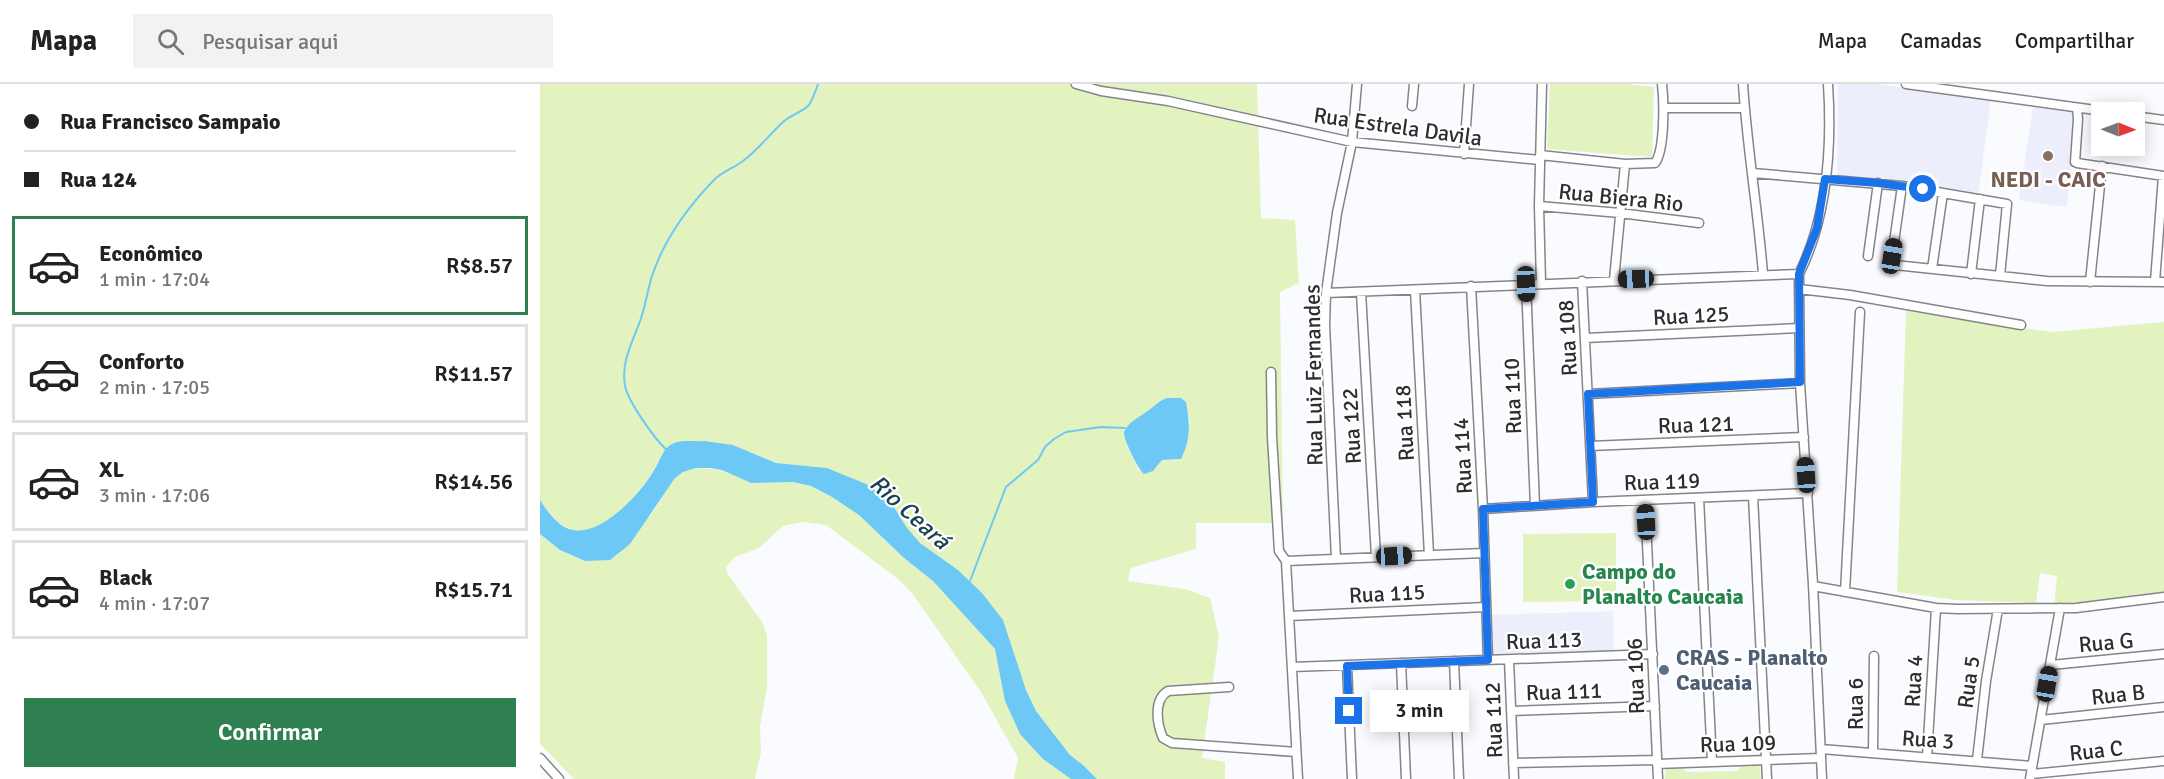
<!DOCTYPE html>
<html lang="pt">
<head>
<meta charset="utf-8">
<style>
	:root { --surface:#fff; --page:#f2f2f2; --text:#222; --muted:#767676; --line:#e0e0e0; --accent:#2f8051 }
	body { margin:0; font-family:Signika,sans-serif; background:var(--page); color:var(--text); height:100vh; display:flex; flex-direction:column; font-size:22px; white-space:nowrap }
	* { box-sizing:border-box; margin:0 }
	p { font-size:20px; color:var(--muted) }
	.icon { flex:none; width:33px; height:33px; fill:none; stroke:currentColor; stroke-width:2; stroke-linecap:round; stroke-linejoin:round }
	.map { position:relative; flex:1; overflow:hidden }
	.drawer { display:flex; flex-direction:column; background:var(--surface); width:540px }
	.drawer>* { flex:none }
	.top-card { display:grid; align-content:center; height:132px; padding:0 24px; background:var(--surface) }
	.needle { width:39px; rotate:91deg }
	.buttons { position:absolute; left:1551px; top:18px; display:grid; gap:12px }
	.buttons a { display:grid; place-items:center; width:54px; height:54px; border-radius:0px; background:var(--surface); box-shadow:0 3px 15px #0003; font-size:30px }
	.end { position:absolute; width:27px; height:27px; margin:-14px; border:8px solid #1a73e8; background:#fff; box-shadow:0 0 0 3px #fff }
	.from { border-radius:50% }
	.bubble { position:absolute; height:42px; border-radius:0px; background:var(--surface); box-shadow:0 3px 15px #0003; font-size:20px; font-weight:600; line-height:42px; text-align:center }
	.car { position:absolute; width:18px; height:36px; margin:-18px -9px; border-radius:8px; box-shadow:0 0 4px 2px #0007; background:linear-gradient(#222 24%,#8ab4d8 0 40%,#222 0 76%,#8ab4d8 0 86%,#222 0) }
	.top-card b { display:flex; align-items:center; gap:21px; height:57px; font-size:22px }
	.top-card b+b { border-top:2px solid var(--line) }
	.top-card i { width:15px; height:15px; background:var(--text) }
	ul { padding:0; list-style:none }
	li { display:flex; align-items:center; gap:18px; height:99px; margin:0 12px 9px; padding:0 12px; border:3px solid var(--line); border-radius:0px }
	li div { flex:1 }
	li b { display:block; font-size:22px }
	li em { font-style:normal; font-weight:600 }
	li.current { border-color:var(--accent) }
	li>.icon { width:54px; height:54px; stroke-width:1.5 }
	.action { display:flex; gap:12px; margin-top:auto; padding:12px 24px }
	.action a { flex:1; height:69px; border-radius:0px; background:var(--accent); color:#fff; font-size:24px; font-weight:600; line-height:69px; text-align:center }
	header { display:flex; align-items:center; gap:36px; box-sizing:border-box; height:84px; padding:0 30px; background:var(--surface); border-bottom:2px solid var(--line) }
	header strong { font-size:28px }
	nav { display:flex; gap:33px; margin-inline-start:auto; font-size:21px }
	.search { width:420px; height:54px; background:var(--page); display:flex; align-items:center; gap:15px; box-sizing:border-box; padding:0 21px; border-radius:0px; color:var(--muted); font-size:22px }
	main { display:flex; flex:1; min-height:0 }
	.map>svg:first-child { display:block }
	.built { fill:#eceefc }
	.green { fill:#e2f3c0; fill-rule:evenodd }
	.water { fill:#6ec8f6 }
	.lines { fill:none; stroke-linecap:round; stroke-linejoin:round }
	.stream { stroke:#6ec8f6; stroke-width:2 }
	.minor-casing { stroke:#84858b; stroke-width:11 }
	.minor { stroke:#fff; stroke-width:8 }
	.route { stroke:#1a73e8; stroke-width:8 }
	.education-dot { fill:#8d6e63; stroke:#fff; stroke-width:2 }
	.leisure-dot { fill:#2e9e5b; stroke:#fff; stroke-width:2 }
	.service-dot { fill:#5c6f8a; stroke:#fff; stroke-width:2 }
	.labels { text-anchor:middle; stroke-width:4.5; stroke-linejoin:round; paint-order:stroke }
	.street-label { font-size:22px; fill:#2e2e31; stroke:#fff }
	.education-label { font-size:22px; font-weight:bold; fill:#785e54; stroke:#fff }
	.leisure-label { font-size:22px; font-weight:bold; fill:#27864d; stroke:#fff; text-anchor:start }
	.service-label { font-size:22px; font-weight:bold; fill:#4e5e75; stroke:#fff; text-anchor:start }
	.water-label { font-size:24px; font-style:italic; fill:#1a4154; stroke:#fff }
</style>
</head>
<body>
<header>
<strong>Mapa</strong>
<div class="search"><svg class="icon" aria-label="search" viewBox="0 0 24 24"><circle cx="10" cy="10" r="6"/><path d="M15 15l6 6"/></svg>Pesquisar aqui</div>
<nav><a>Mapa</a><a>Camadas</a><a>Compartilhar</a></nav>
</header>
<main>
<section class="drawer">
<div class="top-card">
<b><i class="from"></i>Rua Francisco Sampaio</b>
<b><i></i>Rua 124</b>
</div>
<ul>
<li class="current"><svg class="icon" aria-label="car" viewBox="0 0 24 24"><path d="M5 17H2v-5l4-1 3-4h7l3 4 3 1v5h-3M9 17h6M6 11h13"/><circle cx="7" cy="17" r="2"/><circle cx="17" cy="17" r="2"/></svg><div><b>Econômico</b><p>1 min · 17:04</p></div><em>R$8.57</em></li>
<li><svg class="icon" aria-label="car" viewBox="0 0 24 24"><path d="M5 17H2v-5l4-1 3-4h7l3 4 3 1v5h-3M9 17h6M6 11h13"/><circle cx="7" cy="17" r="2"/><circle cx="17" cy="17" r="2"/></svg><div><b>Conforto</b><p>2 min · 17:05</p></div><em>R$11.57</em></li>
<li><svg class="icon" aria-label="car" viewBox="0 0 24 24"><path d="M5 17H2v-5l4-1 3-4h7l3 4 3 1v5h-3M9 17h6M6 11h13"/><circle cx="7" cy="17" r="2"/><circle cx="17" cy="17" r="2"/></svg><div><b>XL</b><p>3 min · 17:06</p></div><em>R$14.56</em></li>
<li><svg class="icon" aria-label="car" viewBox="0 0 24 24"><path d="M5 17H2v-5l4-1 3-4h7l3 4 3 1v5h-3M9 17h6M6 11h13"/><circle cx="7" cy="17" r="2"/><circle cx="17" cy="17" r="2"/></svg><div><b>Black</b><p>4 min · 17:07</p></div><em>R$15.71</em></li>
</ul>
<div class="action"><a>Confirmar</a></div>
</section>
<div class="map">
<svg width="1624" height="695" viewBox="0 0 1624 695">
	<rect width="100%" height="100%" fill="#fafbff"/>
	<path class="built" d="M1298,0H1336L1451,16L1438,111L1297,93Z
		M1493,22L1535,28L1527,123L1479,116Z
		M1073,527L1074,567L952,570L951,531Z"/>
	<path class="green" d="M0,0H717L721,134L755,136L759,199L740,208L743,439H656V465L591,484L588,497L645,505L670,514L679,553L662,674L685,678V695H557L543,681L530,671L496,627L442,509L418,486L380,459L367,444L349,415L287,384L236,379L193,361L124,368C110,396 70,453 34,446C20,444 7,427 0,416ZM627,314H641L646,318L650,339L638,376H622L617,383L599,386C594,373 585,361 584,348C589,337 597,335 606,328C614,323 618,317 627,314Z
		M1010,0H1088L1114,3L1112,73L1007,65Z
		M1366,227L1511,248L1624,238V511L1533,522H1514L1517,492L1500,489L1496,519L1417,516L1357,508Z
		M156,384L182,386L211,399L253,398L271,402L292,413L319,431L364,474L393,497L455,565L460,587L531,695H474L478,674L441,608L372,509L358,495L286,441L262,438L243,442L219,464L195,473L186,483L187,489L222,538L227,551V603L220,642L221,668L215,695H34L0,660V450L20,466L45,477L110,432L135,394L143,388Z
		M1076,449V517L983,518V450Z
		M1214,679L1220,683L1221,695H1125V688L1129,682H1142L1146,688L1198,687L1200,680Z"/>
	<path class="water" d="M627,314H641L646,318C650,339 651,355 641,375L622,376L613,387L604,390C598,385 583,355 584,348C589,337 597,335 606,328C614,323 618,317 627,314Z
		M164,357L193,361L236,379L287,384L326,400L349,415L367,444L380,459L418,486L442,509L463,536L486,606L496,627L530,671L543,681L557,695H531L503,675L480,650L465,617L455,565L393,497L364,474L319,431L292,413L271,402L253,398L211,399L182,386L170,384H156L143,388L135,394L90,460L70,476L45,477L20,466L0,450V416C7,427 19,444 33,446C62,452 101,409 114,386C120,378 122,365 132,360C141,355 154,358 164,357Z"/>
	<g class="lines">
		<path class="stream" d="M127,366C115,356 88,317 85,302C81,279 91,261 99,240C105,225 107,208 112,192C124,156 147,124 173,97C181,88 194,84 203,77C218,66 229,51 243,38C249,32 264,27 269,21C273,15 276,6 278,0
			M430,497L466,403L498,376L505,363L514,355L526,348L561,343L585,344"/>
		<defs>
			<path id="minor" d="M536,0L561,7L628,17L812,58L1000,76
				M1203,0C1207,64 1218,126 1223,190
				M1366,0L1570,28
				M872,22L874,0
				M1124,24H1205
				M1537,24L1538,35L1535,78L1537,79L1624,92
				M1594,32L1624,36
				M924,70L929,0
				M1000,71L1085,80L1115,79C1125,66 1124,17 1122,0
				M1213,89L1362,102L1352,172L1355,181L1507,197L1624,198
				M1362,102L1467,120L1460,192
				M999,122L1080,129L1159,139
				M1328,172L1338,99
				M1392,185L1403,109
				M1431,190L1440,115
				M1074,196L1085,80
				M1042,197L1053,418
				M1550,198L1562,82
				M1615,198L1623,92
				M986,199L995,422
				M1001,199L999,122L1002,0
				M931,202L943,425L948,576
				M1259,205L1310,211L1481,241
				M875,206L889,471
				M821,208L836,473
				M786,209L1259,190
				M1045,254L1259,244
				M731,288L732,353L739,467L746,477
				M1048,310L1260,299
				M1050,362L1264,353
				M1213,412L1227,695
				M1159,414L1172,678
				M1105,416L1118,695
				M943,425L1053,418L1268,409
				M796,475L785,241L786,209L797,129L812,58L817,0
				M746,477L758,695
				M746,477L944,469
				M1273,502L1396,524L1418,525L1536,524L1624,513
				M1305,508L1320,228
				M749,532L946,523
				M969,576L974,695
				M914,577L919,695
				M861,579L866,695
				M1511,581L1624,570
				M807,582L812,695
				M752,583L1113,570
				M689,603L628,607C613,616 617,640 623,654L632,659L756,668
				M971,627L1115,622
				M1501,636L1624,623
				M1281,665L1492,682
				M1333,669L1334,572
				M1387,673L1396,524
				M0,674L19,695
				M1437,676L1446,597L1458,525
				M973,679L1117,676
				M1117,680L1280,674
				M1491,690L1624,677
				M1282,695L1273,500L1260,299L1259,197V190C1288,132 1292,63 1288,0
				M1490,695L1520,524"/>
		</defs>
		<use href="#minor" class="minor-casing"/>
		<use href="#minor" class="minor"/>
	</g>
	<g class="lines">
		<path class="route" d="M809,627L807,582L948,576L943,425L1053,418L1048,310L1260,298L1259,190L1277,144L1285,95L1338,99L1383,105"/>
	</g>
	<circle class="education-dot" cx="1508" cy="72" r="6"/>
	<circle class="leisure-dot" cx="1030" cy="500" r="6"/>
	<circle class="service-dot" cx="1124" cy="586" r="6"/>
	<g class="labels">
		<g class="street-label">
			<text transform="translate(858 42) rotate(8)" y="8">Rua Estrela Davila</text>
			<text transform="translate(1081 113) rotate(6)" y="8">Rua Biera Rio</text>
			<text transform="translate(1151 231) rotate(-3)" y="8">Rua 125</text>
			<text transform="translate(1027 254) rotate(-93)" y="8">Rua 108</text>
			<text transform="translate(773 291) rotate(-91)" y="8">Rua Luiz Fernandes</text>
			<text transform="translate(972 312) rotate(-92)" y="8">Rua 110</text>
			<text transform="translate(864 339) rotate(-93)" y="8">Rua 118</text>
			<text transform="translate(1156 340) rotate(-2)" y="8">Rua 121</text>
			<text transform="translate(811 342) rotate(-93)" y="8">Rua 122</text>
			<text transform="translate(922 372) rotate(-93)" y="8">Rua 114</text>
			<text transform="translate(1122 397) rotate(-2)" y="8">Rua 119</text>
			<text transform="translate(847 509) rotate(-3)" y="8">Rua 115</text>
			<text transform="translate(1004 556) rotate(-2)" y="8">Rua 113</text>
			<text transform="translate(1566 558) rotate(-5)" y="8">Rua G</text>
			<text transform="translate(1095 592) rotate(-92)" y="8">Rua 106</text>
			<text transform="translate(1373 597) rotate(-87)" y="8">Rua 4</text>
			<text transform="translate(1428 598) rotate(-82)" y="8">Rua 5</text>
			<text transform="translate(1024 607) rotate(-2)" y="8">Rua 111</text>
			<text transform="translate(1578 610) rotate(-6)" y="8">Rua B</text>
			<text transform="translate(1315 620) rotate(-90)" y="8">Rua 6</text>
			<text transform="translate(953 636) rotate(-92)" y="8">Rua 112</text>
			<text transform="translate(1388 655) rotate(4)" y="8">Rua 3</text>
			<text transform="translate(1198 659) rotate(-2)" y="8">Rua 109</text>
			<text transform="translate(1556 666) rotate(-6)" y="8">Rua C</text>
		</g>
		<g class="education-label">
			<text x="1508" y="103">NEDI - CAIC</text>
		</g>
		<g class="leisure-label">
			<text x="1042" y="495">Campo do<tspan x="1042" dy="25">Planalto Caucaia</tspan></text>
		</g>
		<g class="service-label">
			<text x="1136" y="581">CRAS - Planalto<tspan x="1136" dy="25">Caucaia</tspan></text>
		</g>
		<g class="water-label">
			<text transform="translate(370 428) rotate(42)" y="8">Rio Ceará</text>
		</g>
	</g>
</svg>
<div class="buttons">
<a><svg class="needle" viewBox="-14 -14 28 28"><path d="M0-13l5 13h-10z" fill="#e53935"/><path d="M0 13l5-13h-10z" fill="#767676"/></svg></a>
</div>
<i class="end from" style="left:1383px;top:105px"></i>
<i class="end" style="left:809px;top:627px"></i>
<div class="bubble" style="left:830px;top:606px;width:99px">3 min</div>
<i class="car" style="left:1352px;top:172px;rotate:9deg"></i>
<i class="car" style="left:1096px;top:195px;rotate:268deg"></i>
<i class="car" style="left:986px;top:200px;rotate:178deg"></i>
<i class="car" style="left:1266px;top:391px;rotate:356deg"></i>
<i class="car" style="left:1106px;top:438px;rotate:357deg"></i>
<i class="car" style="left:854px;top:472px;rotate:87deg"></i>
<i class="car" style="left:1507px;top:600px;rotate:10deg"></i>
</div>
</main>
</body>
</html>
